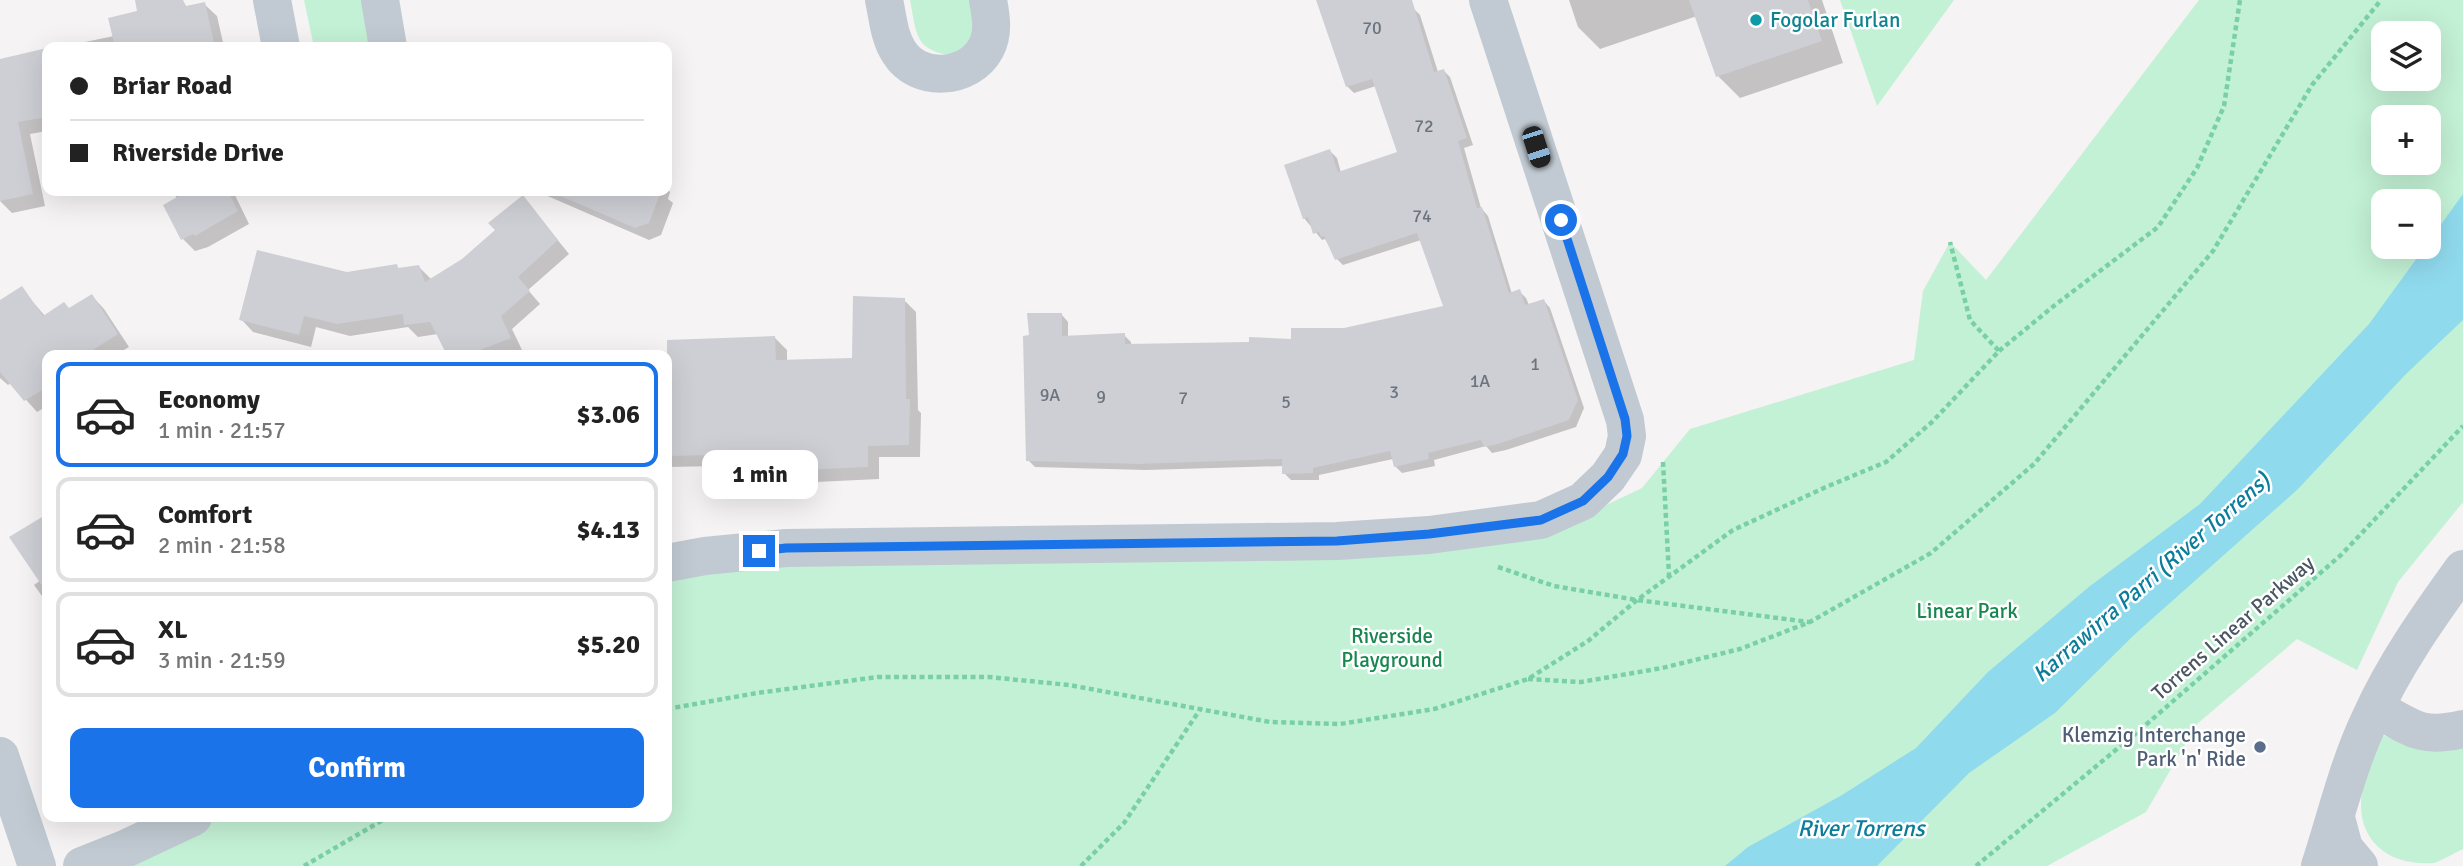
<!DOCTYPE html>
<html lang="en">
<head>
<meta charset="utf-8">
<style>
	:root { --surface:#fff; --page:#f6f6f6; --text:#222; --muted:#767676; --line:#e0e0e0; --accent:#1a73e8 }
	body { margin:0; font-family:Signika,sans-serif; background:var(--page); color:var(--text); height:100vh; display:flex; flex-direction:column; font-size:26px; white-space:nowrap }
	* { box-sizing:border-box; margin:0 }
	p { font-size:23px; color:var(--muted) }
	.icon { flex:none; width:38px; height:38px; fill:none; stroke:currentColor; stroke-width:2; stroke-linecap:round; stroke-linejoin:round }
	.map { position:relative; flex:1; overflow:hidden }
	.side { position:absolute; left:42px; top:350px; width:630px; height:472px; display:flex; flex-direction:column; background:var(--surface); border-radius:14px; box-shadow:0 7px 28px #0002 }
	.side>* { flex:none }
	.guide { position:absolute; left:42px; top:42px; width:630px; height:154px; border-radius:14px; box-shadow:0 7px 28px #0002; display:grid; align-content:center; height:154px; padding:0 28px; background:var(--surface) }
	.fabs { position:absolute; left:2371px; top:21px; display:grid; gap:14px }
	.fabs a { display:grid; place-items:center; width:70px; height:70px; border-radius:14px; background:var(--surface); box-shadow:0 7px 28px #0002; font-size:35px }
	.end { position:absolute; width:32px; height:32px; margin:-16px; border:9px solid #1a73e8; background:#fff; box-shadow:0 0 0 4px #fff }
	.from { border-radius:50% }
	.bubble { position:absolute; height:49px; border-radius:14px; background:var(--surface); box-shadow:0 7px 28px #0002; font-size:23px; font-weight:800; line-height:49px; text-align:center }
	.car { position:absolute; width:21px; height:42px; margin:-21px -10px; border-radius:9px; box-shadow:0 0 5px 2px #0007; background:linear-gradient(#222 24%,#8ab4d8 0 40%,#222 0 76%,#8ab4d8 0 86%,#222 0) }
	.guide b { display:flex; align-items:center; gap:24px; height:66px; font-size:26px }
	.guide b+b { border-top:2px solid var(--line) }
	.guide i { width:18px; height:18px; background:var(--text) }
	ul { padding:12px 0 0; list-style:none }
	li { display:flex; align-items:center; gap:21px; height:105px; margin:0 14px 10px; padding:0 14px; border:4px solid var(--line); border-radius:14px }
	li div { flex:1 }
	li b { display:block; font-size:26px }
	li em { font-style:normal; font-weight:800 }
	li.on { border-color:var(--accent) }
	li>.icon { width:63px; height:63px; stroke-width:1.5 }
	.primary-button { display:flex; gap:14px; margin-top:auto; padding:14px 28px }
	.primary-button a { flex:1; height:80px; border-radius:14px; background:var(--accent); color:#fff; font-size:28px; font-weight:800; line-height:80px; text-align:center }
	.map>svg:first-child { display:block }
	.green { fill:#c3f1d5; fill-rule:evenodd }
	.water { fill:#90daee }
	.shadow { fill:#0003 }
	.building { fill:#cdcfd5 }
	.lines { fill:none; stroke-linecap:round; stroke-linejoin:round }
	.path { stroke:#7ad0a6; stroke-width:4.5; stroke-dasharray:5 3.5; stroke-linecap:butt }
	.minor { stroke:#c1cad2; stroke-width:38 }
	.route { stroke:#1a73e8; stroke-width:9 }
	.culture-dot { fill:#0f9aa8; stroke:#fff; stroke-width:2.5 }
	.service-dot { fill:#5c6f8a; stroke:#fff; stroke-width:2.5 }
	.labels { text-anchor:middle; stroke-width:5; stroke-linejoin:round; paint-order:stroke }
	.number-label { font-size:18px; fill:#6b747e }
	.culture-label { font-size:21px; fill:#0d838f; stroke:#fff; text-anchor:start }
	.park-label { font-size:21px; fill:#17864f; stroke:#fff }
	.street-label { font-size:21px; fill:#4a5661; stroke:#fff }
	.service-label { font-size:21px; fill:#4e5e75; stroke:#fff; text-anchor:end }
	.water-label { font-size:23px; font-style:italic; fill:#0c7c9b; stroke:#fff }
</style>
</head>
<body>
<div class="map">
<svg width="2463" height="866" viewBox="0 0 2463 866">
	<rect width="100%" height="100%" fill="#f5f3f3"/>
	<path class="green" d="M304,0H368L378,47H314Z
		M910,0H975L981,28L955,56C914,51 917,35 910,0Z
		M1840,0H1954L1877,106Z
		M2199,0H2463V502L2398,582L2357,670L2297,639L2197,724L2146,812L2047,866H115L214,817H667V573L1564,525L1642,488L1690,429L1914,360L1923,291L1950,242L1986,280ZM2384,33H2429V79H2384ZM2384,117H2429V163H2384ZM2384,201H2429V247H2384Z
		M2382,735L2422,749L2463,747V849C2454,853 2443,860 2434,863C2384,866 2355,837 2362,791C2365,773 2375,753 2382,735Z"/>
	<path class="water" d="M2463,194V320L2406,374L2298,489L2134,635L2055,713L1969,773L1877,866H1725L1748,847L1842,795L1916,748L1988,672L2090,586L2200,504L2369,324L2425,247H2429V241Z"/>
	<path class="shadow" d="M140,0H175L188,7L204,4L217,16L224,47H61L114,36L139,13Z
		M1318,0H1405L1420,15L1438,72L1444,71L1450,77L1473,145L1464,148L1481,208L1488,216L1512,294L1519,291L1526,298L1529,305L1544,301L1550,308L1584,408L1576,427L1506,450L1492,453L1486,446L1434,460L1435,466L1402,473L1395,466L1393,459L1319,475V480H1291L1284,473V466L1146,470L1035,467L1028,460L1031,337L1062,315L1068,322V337L1124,335L1131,342V345L1251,343L1293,341L1445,307L1421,240L1343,265L1337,259L1325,239L1322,240L1304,218L1330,151L1337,158L1341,173L1399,154L1376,86L1354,93L1347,86Z
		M1569,0H1822L1843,63L1740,98L1718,76L1697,16L1600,49L1578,27Z
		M47,50V131L30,134L45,206L12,213L0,201V61Z
		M667,188L670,192L668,199L673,203L661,235L649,240L536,191H667Z
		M173,191H233L249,224L208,247L195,251L183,239L177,199Z
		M523,197L569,254L528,290L540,304L512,329L522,350L508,355H449L438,334L418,337L408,327L350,336L316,327L311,347L253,332L241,319L347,274L396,265L400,270L419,267L432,280L463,261L497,230Z
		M21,288L45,316L69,309L92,296L104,309L129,347L115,355H47V406L37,412L11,383L8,385L0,378V302Z
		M904,300L916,312L918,410L921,413L920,457H879V479L816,482L813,478L750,480L743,473L727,472L721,466L667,467V355H660L775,338L787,350V361L854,360Z
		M47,516V603L34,585L41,580L12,538Z"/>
	<path class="building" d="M135,0H183L186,6L205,2L215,47H115L108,18L137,11Z
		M1316,0H1412L1434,72L1444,69L1467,138L1458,141L1477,208L1482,207L1509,293L1520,289L1525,305L1544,299L1578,400L1569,420L1498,444L1484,447L1481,440L1428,453L1429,459L1394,467L1390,451L1313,468V473L1282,474V459L1138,464L1026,461L1023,336L1029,335L1027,313H1062V336L1125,333V344L1249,342V337L1291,339V328H1344L1443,306L1417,233L1335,260L1324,236L1321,237L1319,232L1313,234L1308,217L1303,219L1284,165L1330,149L1338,172L1397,152L1372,79L1346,87Z
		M1689,0H1808L1822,41L1716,77Z
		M47,48V117L18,122L33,194L0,201V59Z
		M188,191H228L238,211L195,236L193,234L181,240L163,205Z
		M549,191H661L649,223L635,228Z
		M523,195L558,240L518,277L530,291L501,316L511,338L467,355H447L430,322L404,325L403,314L337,324L304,316L299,335L239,320L257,250L347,272L397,264L398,268L419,265L425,282L462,259L495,230L488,223Z
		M22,286L43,316L64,302L69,308L92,294L118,334L85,355H47V387L24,401L0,372V300Z
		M853,296L905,298L906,399H910L909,445L868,446V467L802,470V467L736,468V462L713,461L712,455L671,456V451L667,452V340L775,336L776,360L852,358Z
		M47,514V593L9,537Z"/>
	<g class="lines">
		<path class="path" d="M1999,351L2055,305L2158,227L2197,168L2224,106L2240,0
			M1663,462L1669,575
			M1498,567L1554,586L1637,600L1809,622
			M1528,679L1581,682L1662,668L1740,649L1810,622L1931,553L2034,464L2213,251L2312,85L2381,0
			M667,709L757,693L878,677H989L1069,685L1270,722L1340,724L1434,709L1528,679L1588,641L1637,600L1733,530L1826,487L1886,462L1932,422L1999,351L1970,320L1950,242
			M304,866L388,817
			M1081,866L1124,823L1201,708
			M1976,866L2141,729L2341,555L2463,426"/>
		<path class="minor" d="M272,0L281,47
			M380,0L388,47
			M884,0C888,18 889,37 899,52C918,83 969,80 986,48C994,33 991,16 988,0
			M667,563L705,556L786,548L1261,542L1337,541L1429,535L1541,520L1583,501L1608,477L1623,455L1627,436L1625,420L1488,0
			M2376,708C2411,728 2421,739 2463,729
			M0,756L37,866
			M2336,818L2344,848L2359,866
			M82,866L125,849L193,817
			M2320,866C2336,817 2348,765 2370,719C2394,665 2429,616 2463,569"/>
	</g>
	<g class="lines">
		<path class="route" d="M759,551L786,548L1337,541L1429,534L1541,520L1583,501L1608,477L1623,454L1627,436L1625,419L1561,220"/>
	</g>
	<circle class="culture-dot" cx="1756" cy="20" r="7"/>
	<circle class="service-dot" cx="2260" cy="747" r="7"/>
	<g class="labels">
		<g class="number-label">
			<text x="1372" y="34">70</text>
			<text x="1424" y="132">72</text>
			<text x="1422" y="222">74</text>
			<text x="1535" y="370">1</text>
			<text x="1480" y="387">1A</text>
			<text x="1394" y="398">3</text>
			<text x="1050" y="401">9A</text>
			<text x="1101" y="403">9</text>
			<text x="1183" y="404">7</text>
			<text x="1286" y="408">5</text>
		</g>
		<g class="culture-label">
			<text x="1770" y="27">Fogolar Furlan</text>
		</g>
		<g class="park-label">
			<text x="1967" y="618">Linear Park</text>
			<text x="1392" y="643">Riverside<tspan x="1392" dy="24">Playground</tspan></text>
		</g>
		<g class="street-label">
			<text transform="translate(2233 628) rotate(-41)" y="7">Torrens Linear Parkway</text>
		</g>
		<g class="service-label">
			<text x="2246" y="742">Klemzig Interchange<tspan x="2246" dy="24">Park 'n' Ride</tspan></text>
		</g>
		<g class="water-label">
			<text transform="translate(2151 577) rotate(-41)" y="8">Karrawirra Parri (River Torrens)</text>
			<text x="1861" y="836">River Torrens</text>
		</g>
	</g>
</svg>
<div class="fabs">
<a><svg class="icon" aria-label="layers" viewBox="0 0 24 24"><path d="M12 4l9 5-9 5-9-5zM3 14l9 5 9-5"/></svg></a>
<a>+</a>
<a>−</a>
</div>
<i class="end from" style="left:1561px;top:220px"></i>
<i class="end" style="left:759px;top:551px"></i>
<div class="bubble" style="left:702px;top:450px;width:116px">1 min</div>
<i class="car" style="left:1536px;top:147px;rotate:162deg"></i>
<div class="guide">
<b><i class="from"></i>Briar Road</b>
<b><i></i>Riverside Drive</b>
</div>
<section class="side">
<ul>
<li class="on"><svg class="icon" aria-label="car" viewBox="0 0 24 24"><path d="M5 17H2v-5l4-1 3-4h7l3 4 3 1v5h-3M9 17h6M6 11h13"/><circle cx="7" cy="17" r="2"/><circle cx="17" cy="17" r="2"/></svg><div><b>Economy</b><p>1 min · 21:57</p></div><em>$3.06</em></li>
<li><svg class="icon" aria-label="car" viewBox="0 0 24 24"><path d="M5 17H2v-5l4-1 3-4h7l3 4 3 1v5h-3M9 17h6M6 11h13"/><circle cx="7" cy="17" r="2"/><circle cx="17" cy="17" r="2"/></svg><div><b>Comfort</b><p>2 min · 21:58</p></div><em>$4.13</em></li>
<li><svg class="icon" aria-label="car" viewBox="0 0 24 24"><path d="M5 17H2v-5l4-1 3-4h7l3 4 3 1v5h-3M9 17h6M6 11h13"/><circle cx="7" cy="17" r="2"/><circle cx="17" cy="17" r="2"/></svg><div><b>XL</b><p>3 min · 21:59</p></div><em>$5.20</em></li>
</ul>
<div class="primary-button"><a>Confirm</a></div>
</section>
</div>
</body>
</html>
